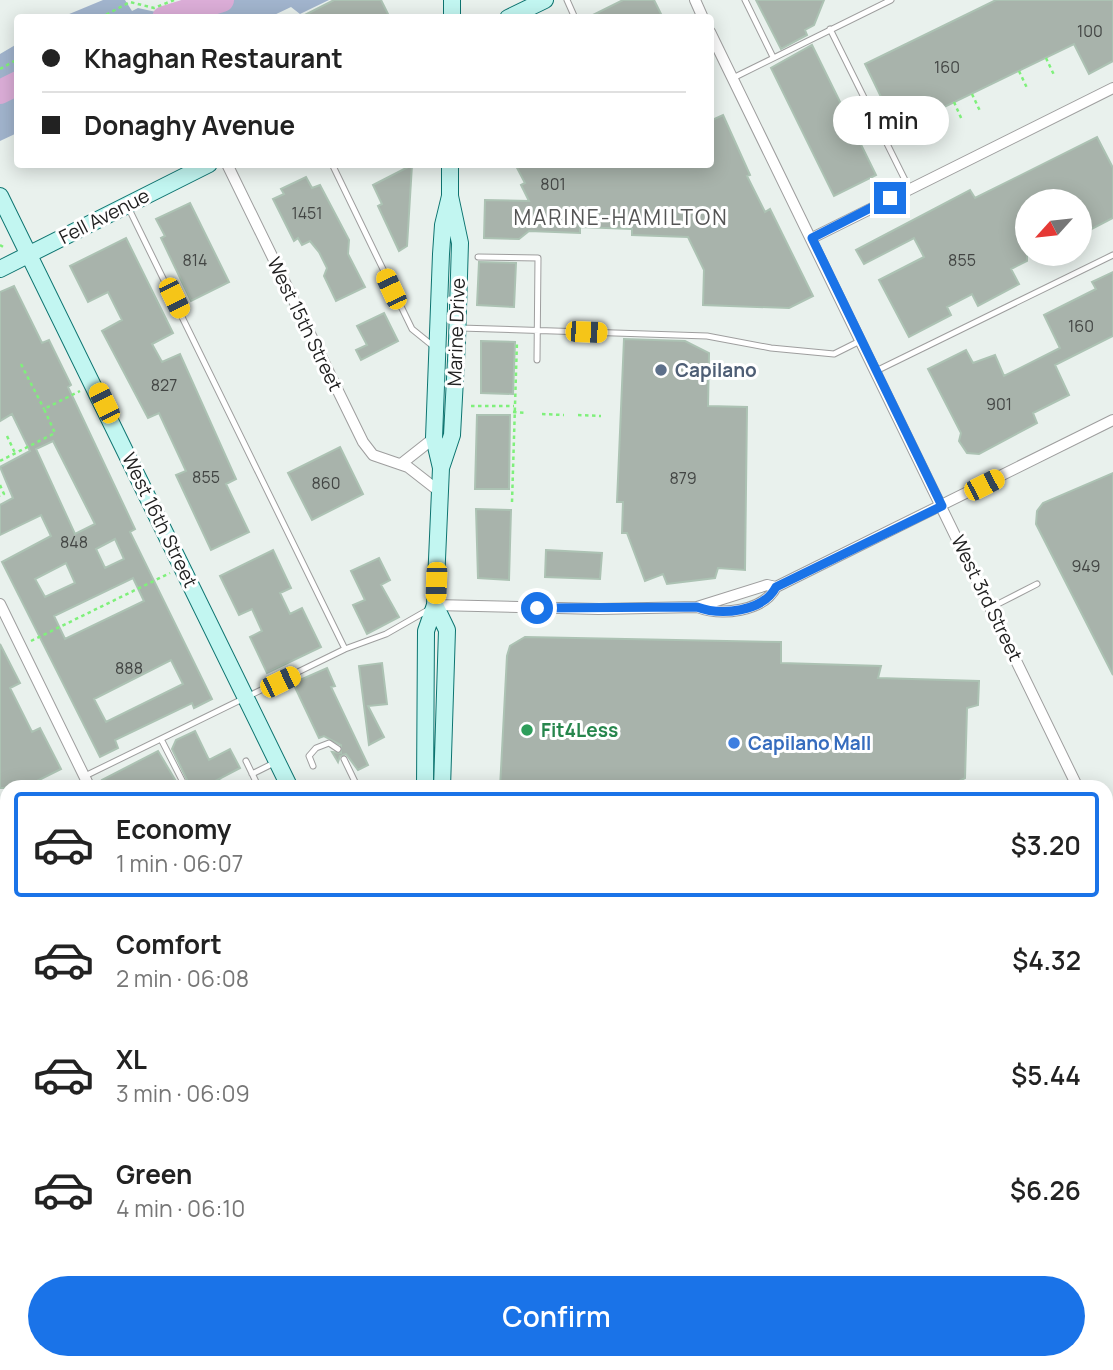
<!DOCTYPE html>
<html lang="en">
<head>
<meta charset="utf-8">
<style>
	:root { --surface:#fff; --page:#f2f2f2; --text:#222; --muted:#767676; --line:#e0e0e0; --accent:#1a73e8 }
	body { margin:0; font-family:Manrope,sans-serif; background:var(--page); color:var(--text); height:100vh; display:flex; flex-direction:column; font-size:26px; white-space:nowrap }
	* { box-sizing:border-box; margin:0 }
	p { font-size:23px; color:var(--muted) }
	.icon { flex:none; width:38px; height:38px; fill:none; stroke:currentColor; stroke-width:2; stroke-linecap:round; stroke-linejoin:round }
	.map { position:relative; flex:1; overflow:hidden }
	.sheet { position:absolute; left:0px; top:780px; width:1113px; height:590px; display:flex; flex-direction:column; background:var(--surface); border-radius:21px 21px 0 0; box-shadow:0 4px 18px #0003 }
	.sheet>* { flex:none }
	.guide { position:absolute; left:14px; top:14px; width:700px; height:154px; border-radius:7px; box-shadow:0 4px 18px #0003; display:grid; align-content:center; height:154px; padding:0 28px; background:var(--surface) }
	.needle { width:46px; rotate:243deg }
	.tools { position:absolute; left:1015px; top:189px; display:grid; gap:14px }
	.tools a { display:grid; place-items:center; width:77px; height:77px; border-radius:50%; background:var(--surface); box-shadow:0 4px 18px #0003; font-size:35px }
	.end { position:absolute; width:32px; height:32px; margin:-16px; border:9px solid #1a73e8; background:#fff; box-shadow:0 0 0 4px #fff }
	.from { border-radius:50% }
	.bubble { position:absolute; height:49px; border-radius:24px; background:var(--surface); box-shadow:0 4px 18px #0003; font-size:23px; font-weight:600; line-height:49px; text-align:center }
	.car { position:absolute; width:21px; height:42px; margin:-21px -10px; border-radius:9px; box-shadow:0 0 5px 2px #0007; background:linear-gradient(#f5c518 24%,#345 0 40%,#f5c518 0 76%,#345 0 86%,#f5c518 0) }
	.guide b { display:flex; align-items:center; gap:24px; height:66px; font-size:26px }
	.guide b+b { border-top:2px solid var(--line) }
	.guide i { width:18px; height:18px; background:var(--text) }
	ul { padding:12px 0 0; list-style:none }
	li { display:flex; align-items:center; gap:21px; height:105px; margin:0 14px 10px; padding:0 14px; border:4px solid transparent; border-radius:7px }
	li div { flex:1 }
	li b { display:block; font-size:26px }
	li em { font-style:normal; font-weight:600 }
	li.on { border-color:var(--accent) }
	li>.icon { width:63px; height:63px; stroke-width:1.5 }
	.button { display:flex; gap:14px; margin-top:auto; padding:14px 28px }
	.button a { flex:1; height:80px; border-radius:42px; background:var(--accent); color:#fff; font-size:28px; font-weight:600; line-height:80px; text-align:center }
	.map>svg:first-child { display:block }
	.forest { fill:#a1b4cd }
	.park { fill:#cbcdf6 }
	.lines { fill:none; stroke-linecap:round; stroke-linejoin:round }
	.stream { stroke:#dbadd7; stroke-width:4.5 }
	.river { stroke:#dbadd7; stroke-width:24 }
	.building { fill:#a8b3ab; stroke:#acc2b3; stroke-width:2; fill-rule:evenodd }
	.lane-casing { stroke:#9e9e9e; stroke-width:7 }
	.street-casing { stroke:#9e9e9e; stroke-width:12 }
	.secondary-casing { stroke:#0d7470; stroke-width:18 }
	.path { stroke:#7ff07b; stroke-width:2.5; stroke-dasharray:3.5 3.5; stroke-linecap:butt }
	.lane { stroke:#fff; stroke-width:5 }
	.street { stroke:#fff; stroke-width:10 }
	.secondary { stroke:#c2f6f1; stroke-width:16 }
	.route { stroke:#1a73e8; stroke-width:9 }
	.service-dot { fill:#5c6f8a; stroke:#fff; stroke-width:2.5 }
	.leisure-dot { fill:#2e9e5b; stroke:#fff; stroke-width:2.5 }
	.shop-dot { fill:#3f7fe0; stroke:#fff; stroke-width:2.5 }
	.labels { text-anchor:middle; stroke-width:6; stroke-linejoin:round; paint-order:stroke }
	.number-label { font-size:16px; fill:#434644 }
	.street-label { font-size:19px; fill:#212121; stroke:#fff }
	.service-label { font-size:19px; font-weight:bold; fill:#4e5e75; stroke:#fff; text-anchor:start }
	.leisure-label { font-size:19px; font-weight:bold; fill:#27864d; stroke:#fff; text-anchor:start }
	.shop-label { font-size:19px; font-weight:bold; fill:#366cbe; stroke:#fff; text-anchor:start }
	.neighbourhood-label { font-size:21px; letter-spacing:2px; fill:#545454; stroke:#fff }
</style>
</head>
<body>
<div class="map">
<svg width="1113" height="1370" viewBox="0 0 1113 1370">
	<rect width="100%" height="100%" fill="#e9f1ed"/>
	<path class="forest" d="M103,0H125L132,11L138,8L156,12L183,0H329L300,14L291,7L270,17H62Z
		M17,44V133L0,141V54Z"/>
	<path class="park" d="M0,988H7V1244L0,1248Z
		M1113,1022V1151H1106V1025Z"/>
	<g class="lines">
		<path class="stream" d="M1106,1115L1113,1111
			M0,1169H7"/>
		<path class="river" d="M164,18L222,0
			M0,92L18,83"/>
	</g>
	<path class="building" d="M334,0H381L390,18H299Z
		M623,0H654L663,18H587Z
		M756,0H824L814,25L805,30L807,35L781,49Z
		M996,0H1113V61L1089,74L1074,44L897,130L865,64Z
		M812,45L876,175L834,196L771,68Z
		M723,115L750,175L747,176L765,212L770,209L813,296L789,308L703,305L704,270L688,237L632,235V229L580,227V233L529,231L519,239L484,238L485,200L529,201L521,185L525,183L515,164H710V121Z
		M1097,137L1113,168V218L1080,235V201H1027V261L1011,269L1019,284L978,306L972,294L947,307L951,315L909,337L879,280L924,257L914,238L864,264L856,250L970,190L975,198Z
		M412,165L407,246L399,251L378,206L382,204L373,185Z
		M306,177L312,188L320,185L349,240L348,254L365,287L336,301L324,276L327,268L319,252L310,241L302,245L298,238L294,241L273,199L284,194L281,189Z
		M190,203L229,282L191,301L161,238L165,236L156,219Z
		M126,238L173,333L152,344L162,362L180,354L236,479L226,484L249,532L211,550L176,475L186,471L159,413L148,418L102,331L122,320L108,292L88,302L70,266Z
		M479,262L516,263L514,307L477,305Z
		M1113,272V336L1055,365L1069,395L1033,413L1037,423L979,454L967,453L959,441L961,433L928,369L966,350L973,363L995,355L1004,376L1060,348L1044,315L1096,289L1092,282Z
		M14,286L42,343L49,340L71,385L68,387L135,529L130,532L212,699L194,708L192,703L115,740L118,748L100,757L2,562L51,536L41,515L0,535V505L13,498L0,467L30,451L12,414L0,421V292ZM53,441L95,524L75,534L36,449ZM115,539L124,559L105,568L96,549ZM66,563L75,583L45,597L35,579ZM133,578L144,601L65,639L54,616ZM171,660L183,684L106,722L94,699Z
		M384,313L398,341L361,360L356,350L367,345L357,326Z
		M624,339L685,341L709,353L708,406L747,407L745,570L718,568L715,578L667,584L663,574L645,581L627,533H622L623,502H617Z
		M481,341L515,342L513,394L481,393Z
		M477,415H510L509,489H475Z
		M340,447L363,494L312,520L288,473Z
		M1113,473V675L1036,524L1037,511L1043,503Z
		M476,509L511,510L509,580L478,578Z
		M273,550L291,588L280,593L290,614L302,608L321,647L267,673L250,637L262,631L252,609L239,615L220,576Z
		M546,550L602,553L600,579L545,577Z
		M379,558L390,580L381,585L399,617L367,634L353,605L365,600L351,571Z
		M525,637L781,642V663L881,666L878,678L979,681L978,705L967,708L965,778L955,783V788H500L507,656L510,646Z
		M0,644L20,683L10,688L32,732L40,728L61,769L23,788H0Z
		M382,663L387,704L368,706L384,737L369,745L359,666Z
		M327,668L335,686L331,687L368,765L358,770L346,754L340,756L338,762L332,752L341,753V745L324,736L319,738L293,683Z
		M195,731L209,760L230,749L240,768L217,780L232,783L231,788H191L172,749L176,740Z
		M158,751L180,788H106L102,780Z"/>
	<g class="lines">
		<defs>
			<path id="lane" d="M567,0L575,18
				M745,0L773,57
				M830,29L909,188
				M733,78L891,0
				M332,164L412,329L433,346
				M128,207L345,649
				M478,257L538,258L537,360
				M460,328L707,336L771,348L834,354L862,340
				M876,371L1113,255
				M992,607L1037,584
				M161,739L186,788
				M344,759L358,788
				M246,761L259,788
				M313,766L309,756L316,748L329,743L338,749
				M252,774L274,763
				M85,776L345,649L386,634L428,610
				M1106,1208L1113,1205
				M368,1363L370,1370
				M797,1363L800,1370
				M1022,1363L1026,1370
				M764,1370L780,1363"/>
			<path id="street" d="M695,0L703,18
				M710,32L1078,788
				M227,164L363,442L373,455L408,467L440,492
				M812,238L1113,88
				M401,464L434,438
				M0,604L90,788
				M435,605L599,609L697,607L767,585L776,587L1113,420
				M697,607C721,616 763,612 776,587
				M0,815L7,829
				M1106,844L1113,858
				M0,977H7
				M0,1258L7,1253
				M1106,1292L1113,1306
				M211,1363L214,1370
				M676,1363L680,1370
				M908,1363L911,1370"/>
			<path id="secondary" d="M452,18V0
				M508,18L545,0
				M0,196L290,788
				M0,269L209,164
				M441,468L452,435L457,341L460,243L450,196V164
				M435,605L447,630L442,788
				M425,788L426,631L435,605L441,468L434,438L441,254L443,225L450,196
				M1106,994L1113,990
				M445,1363L448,1370"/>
		</defs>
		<use href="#lane" class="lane-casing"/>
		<use href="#street" class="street-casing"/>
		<use href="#secondary" class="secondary-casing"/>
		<path class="path" d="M100,18L130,2L154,8L174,0
			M1046,58L1054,75
			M0,69L18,59
			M1019,71L1027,88
			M972,94L980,111
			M954,102L962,120
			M0,245L5,248
			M21,364L44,409
			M471,406H514
			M513,412L527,413
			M542,414L564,415
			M578,415L601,416
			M7,436L15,453
			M0,461L55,433L44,409L80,391
			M0,485L4,494L0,496
			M512,502L517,341
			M31,641L170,573
			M0,1017L7,1015
			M1106,1020L1113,1017
			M0,1132L7,1133
			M1106,1162L1113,1160
			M347,1370L355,1363"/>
		<use href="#lane" class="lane"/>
		<use href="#street" class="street"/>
		<use href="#secondary" class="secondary"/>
	</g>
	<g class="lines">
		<path class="route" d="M537,608L697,607C721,616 763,612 776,587L942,506L812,238L890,198"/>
	</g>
	<circle class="service-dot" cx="661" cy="370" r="7"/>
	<circle class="leisure-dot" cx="527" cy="730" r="7"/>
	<circle class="shop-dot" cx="734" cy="743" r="7"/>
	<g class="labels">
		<g class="number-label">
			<text x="1090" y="37">100</text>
			<text x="947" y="73">160</text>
			<text x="553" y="190">801</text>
			<text x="307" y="219">1451</text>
			<text x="195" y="266">814</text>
			<text x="962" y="266">855</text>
			<text x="1081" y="332">160</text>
			<text x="164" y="391">827</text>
			<text x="999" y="410">901</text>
			<text x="206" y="483">855</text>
			<text x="683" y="484">879</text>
			<text x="326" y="489">860</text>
			<text x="74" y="548">848</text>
			<text x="1086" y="572">949</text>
			<text x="129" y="674">888</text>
		</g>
		<g class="street-label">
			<text transform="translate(104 216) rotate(-27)" y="7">Fell Avenue</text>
			<text transform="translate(305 324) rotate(64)" y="7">West 15th Street</text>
			<text transform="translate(456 332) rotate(-88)" y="7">Marine Drive</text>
			<text transform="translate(160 520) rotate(64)" y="7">West 16th Street</text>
			<text transform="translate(987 598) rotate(64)" y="7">West 3rd Street</text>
		</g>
		<g class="service-label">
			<text x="675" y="377">Capilano</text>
		</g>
		<g class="leisure-label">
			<text x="541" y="737">Fit4Less</text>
		</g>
		<g class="shop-label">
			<text x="748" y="750">Capilano Mall</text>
		</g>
		<g class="neighbourhood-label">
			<text x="621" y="225">MARINE-HAMILTON</text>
		</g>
	</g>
</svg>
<div class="tools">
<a><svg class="needle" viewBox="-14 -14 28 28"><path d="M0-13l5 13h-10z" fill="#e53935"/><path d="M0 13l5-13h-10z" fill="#767676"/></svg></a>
</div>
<i class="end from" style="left:537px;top:608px"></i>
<i class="end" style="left:890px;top:198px"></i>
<div class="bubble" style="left:833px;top:96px;width:116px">1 min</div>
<i class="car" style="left:391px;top:289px;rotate:335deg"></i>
<i class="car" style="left:174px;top:298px;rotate:154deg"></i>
<i class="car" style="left:586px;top:332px;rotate:92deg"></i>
<i class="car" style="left:104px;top:403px;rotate:334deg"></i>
<i class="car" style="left:984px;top:485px;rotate:63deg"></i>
<i class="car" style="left:436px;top:583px;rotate:182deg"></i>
<i class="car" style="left:280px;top:682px;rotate:64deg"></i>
<div class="guide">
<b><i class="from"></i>Khaghan Restaurant</b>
<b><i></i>Donaghy Avenue</b>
</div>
<section class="sheet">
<ul>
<li class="on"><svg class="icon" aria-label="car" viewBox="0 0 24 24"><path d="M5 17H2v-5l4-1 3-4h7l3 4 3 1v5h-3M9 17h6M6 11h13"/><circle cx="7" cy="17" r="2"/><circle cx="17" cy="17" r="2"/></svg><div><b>Economy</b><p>1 min · 06:07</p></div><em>$3.20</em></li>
<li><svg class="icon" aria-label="car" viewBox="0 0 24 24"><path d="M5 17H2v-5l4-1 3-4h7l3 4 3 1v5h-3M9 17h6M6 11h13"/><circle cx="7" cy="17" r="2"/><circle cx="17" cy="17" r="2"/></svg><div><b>Comfort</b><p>2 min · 06:08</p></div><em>$4.32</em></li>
<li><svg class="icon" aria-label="car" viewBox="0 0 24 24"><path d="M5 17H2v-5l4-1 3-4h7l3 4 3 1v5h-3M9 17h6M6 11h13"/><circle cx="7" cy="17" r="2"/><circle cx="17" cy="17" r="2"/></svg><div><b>XL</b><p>3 min · 06:09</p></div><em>$5.44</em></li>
<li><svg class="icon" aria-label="car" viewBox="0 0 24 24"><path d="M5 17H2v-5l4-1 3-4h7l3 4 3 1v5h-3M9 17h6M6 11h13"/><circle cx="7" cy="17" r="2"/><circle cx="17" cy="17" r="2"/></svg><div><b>Green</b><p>4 min · 06:10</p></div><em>$6.26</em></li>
</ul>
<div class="button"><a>Confirm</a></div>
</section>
</div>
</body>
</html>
